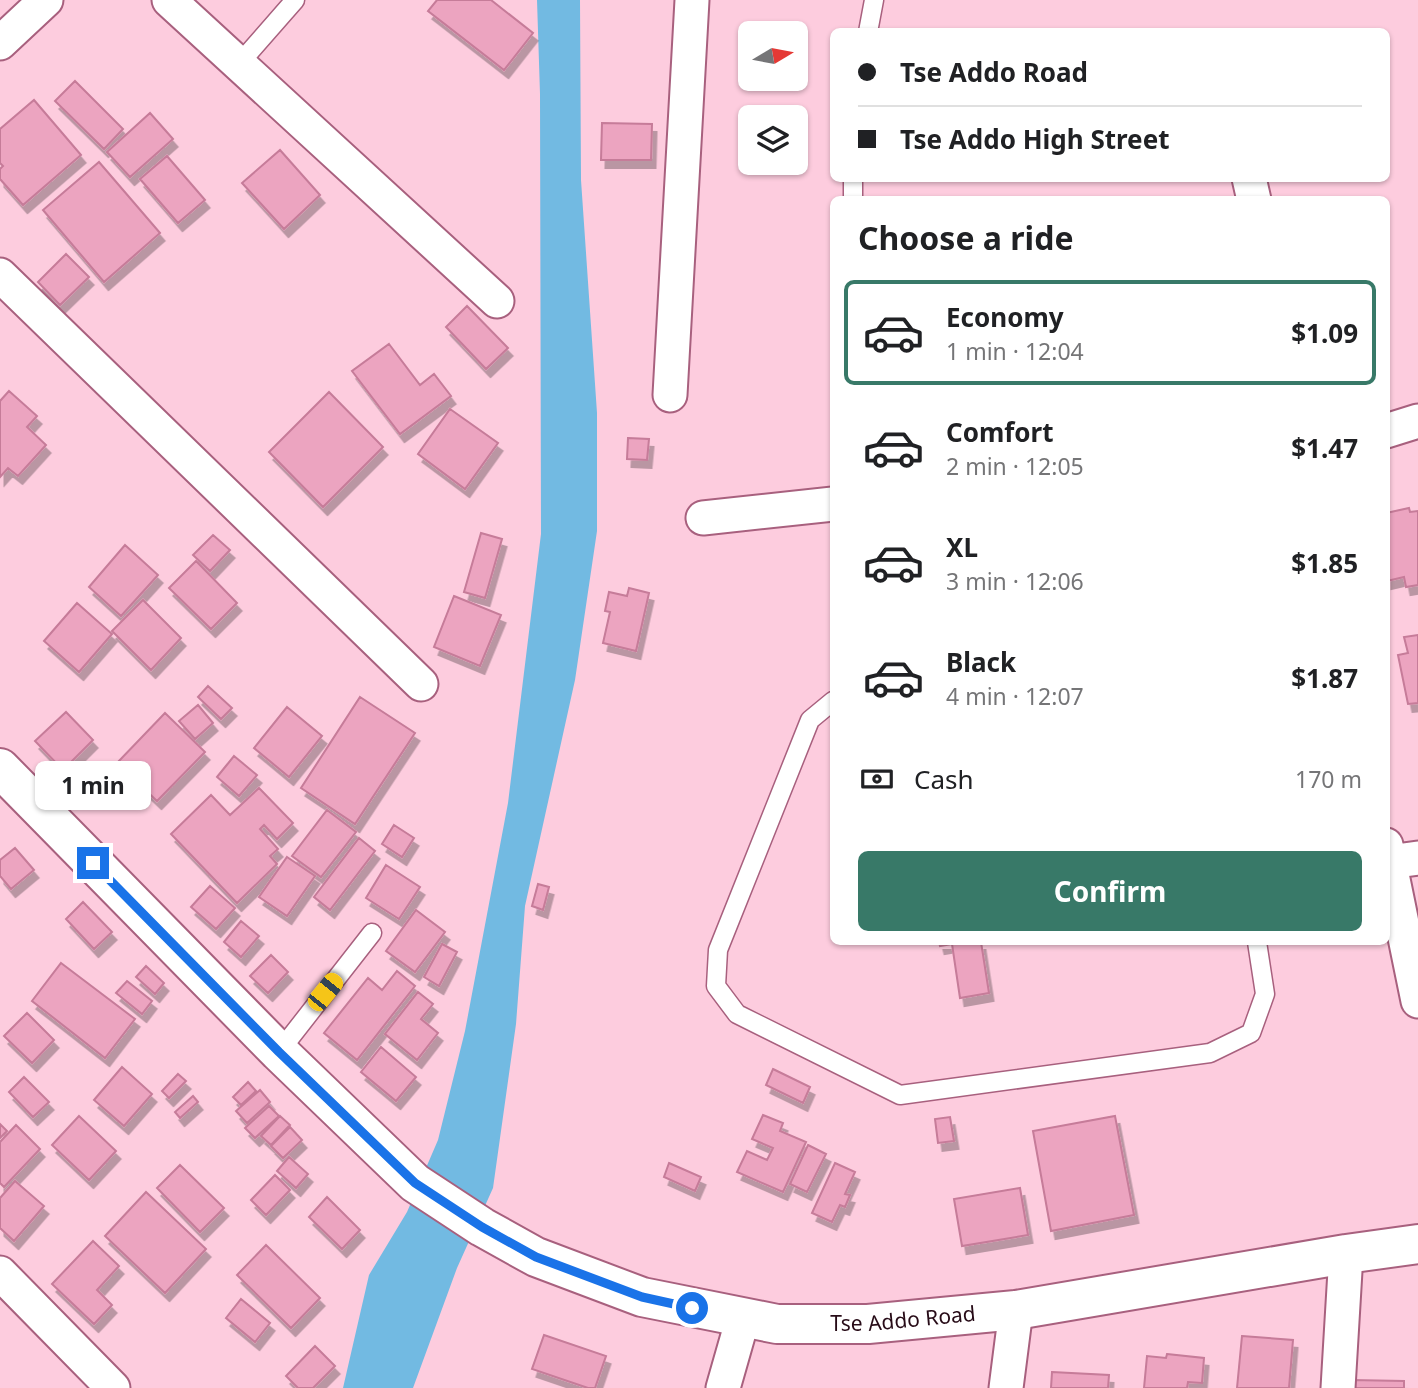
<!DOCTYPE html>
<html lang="en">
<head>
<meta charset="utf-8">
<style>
	:root { --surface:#fff; --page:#f6f6f6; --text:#202124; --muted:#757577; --line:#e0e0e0; --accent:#387968 }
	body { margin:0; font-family:"Noto Sans",sans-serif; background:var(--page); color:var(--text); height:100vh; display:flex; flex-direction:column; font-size:26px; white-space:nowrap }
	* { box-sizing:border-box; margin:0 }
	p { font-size:23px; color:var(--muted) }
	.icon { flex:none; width:38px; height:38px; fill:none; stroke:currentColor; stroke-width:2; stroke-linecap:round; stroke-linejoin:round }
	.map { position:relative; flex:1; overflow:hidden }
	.drawer { position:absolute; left:830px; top:196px; width:560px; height:749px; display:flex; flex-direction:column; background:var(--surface); border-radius:10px; box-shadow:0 2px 5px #0004 }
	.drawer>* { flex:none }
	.guide { position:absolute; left:830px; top:28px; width:560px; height:154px; border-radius:10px; box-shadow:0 2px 5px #0004; display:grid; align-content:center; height:154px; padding:0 28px; background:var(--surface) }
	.needle { width:46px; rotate:80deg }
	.controls { position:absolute; left:738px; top:21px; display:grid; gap:14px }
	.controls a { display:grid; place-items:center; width:70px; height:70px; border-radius:10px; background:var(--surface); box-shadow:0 2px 5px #0004; font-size:35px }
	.end { position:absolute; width:32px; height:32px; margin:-16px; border:9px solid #1a73e8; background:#fff; box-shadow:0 0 0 4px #fff }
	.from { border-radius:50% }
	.bubble { position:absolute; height:49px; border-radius:10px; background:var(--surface); box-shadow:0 2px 5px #0004; font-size:23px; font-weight:700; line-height:49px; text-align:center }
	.car { position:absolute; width:21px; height:42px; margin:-21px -10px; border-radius:9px; box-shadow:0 0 5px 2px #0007; background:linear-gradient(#f5c518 24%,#345 0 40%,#f5c518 0 76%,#345 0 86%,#f5c518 0) }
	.guide b { display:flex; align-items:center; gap:24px; height:66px; font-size:26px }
	.guide b+b { border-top:2px solid var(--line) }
	.guide i { width:18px; height:18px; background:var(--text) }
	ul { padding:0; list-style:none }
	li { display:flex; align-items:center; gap:21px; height:105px; margin:0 14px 10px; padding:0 14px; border:4px solid transparent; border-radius:10px }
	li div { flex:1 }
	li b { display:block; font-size:26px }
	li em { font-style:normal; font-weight:700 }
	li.current { border-color:var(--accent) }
	li>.icon { width:63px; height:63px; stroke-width:1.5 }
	h2 { padding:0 28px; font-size:32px; line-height:84px }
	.pay { display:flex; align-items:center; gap:18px; height:77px; padding:0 28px; font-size:26px }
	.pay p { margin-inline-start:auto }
	.cta { display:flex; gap:14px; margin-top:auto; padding:14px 28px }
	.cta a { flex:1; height:80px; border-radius:10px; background:var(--accent); color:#fff; font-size:28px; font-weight:700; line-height:80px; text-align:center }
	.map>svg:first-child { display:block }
	.water { fill:#72bae2 }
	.building { fill:#eca4c0; stroke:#c67b99; stroke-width:2; filter:url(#shadow) }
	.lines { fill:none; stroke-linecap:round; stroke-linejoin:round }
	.service-casing { stroke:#a8607e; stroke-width:21 }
	.minor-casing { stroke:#a8607e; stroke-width:37 }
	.tertiary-casing { stroke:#a8607e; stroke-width:42 }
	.service { stroke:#fff; stroke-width:18 }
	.minor { stroke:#fff; stroke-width:33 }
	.tertiary { stroke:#fff; stroke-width:38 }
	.route { stroke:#1a73e8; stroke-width:9 }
	.labels { text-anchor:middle; stroke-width:7; stroke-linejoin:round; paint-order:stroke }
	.street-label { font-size:21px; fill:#270b17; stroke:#fdfdfd }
</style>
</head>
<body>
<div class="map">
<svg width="1418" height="1388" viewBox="0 0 1418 1388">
	<defs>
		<filter id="shadow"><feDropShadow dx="4.5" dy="8" stdDeviation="0" flood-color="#0004"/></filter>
	</defs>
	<rect width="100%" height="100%" fill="#fdccde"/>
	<path class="water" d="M537,0H580L581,180L597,413V531L575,680L525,906L516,1024L493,1188L457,1268L413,1388H343L369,1275L407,1212L438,1140L465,1031L508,803L541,534L540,94Z"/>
	<path class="building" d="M437,0H491L533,33L504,70L428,11Z
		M75,81L123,129L104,149L55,101Z
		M34,100L81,155L23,205L0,179V169L3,166L0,163V129Z
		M150,113L173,139L130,177L107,152Z
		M602,123L652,124L651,160H601Z
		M280,150L320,195L284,229L242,183Z
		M167,156L205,200L178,223L140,179Z
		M99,162L160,233L104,282L43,210Z
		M66,254L89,277L60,305L38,282Z
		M467,306L508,348L486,369L446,327Z
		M389,344L420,385L434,374L451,396L400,434L352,371Z
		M9,391L37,416L27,427L46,445L18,476L8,468L0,477V401Z
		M329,392L383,447L323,507L269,452Z
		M450,409L498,443L465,489L418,454Z
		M628,438L649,439L647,460L627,459Z
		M1409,508L1410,512L1418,511V585L1406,587L1404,577L1387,581L1386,513Z
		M481,533L502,539L485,598L464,592Z
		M213,535L230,550L210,571L193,555Z
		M125,545L158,575L121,616L89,587Z
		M196,561L237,603L211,629L169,588Z
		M629,588L649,593L636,651L603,643L610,612L605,611L609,592L627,596Z
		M454,596L501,615L480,666L434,647Z
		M143,600L181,638L151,670L112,631Z
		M77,603L112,634L79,672L44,641Z
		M1418,635V703L1408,704L1398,655L1408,653L1404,637Z
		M208,686L232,708L221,719L198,697Z
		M360,697L415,733L355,824L301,788Z
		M198,705L213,723L195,739L179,721Z
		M287,707L322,736L289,777L254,748Z
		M66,712L93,740L63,770L35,741Z
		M165,713L205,752L157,801L117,763Z
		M234,756L257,775L239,796L217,777Z
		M259,788L293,823L277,839L264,825L260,829L278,849L270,856L277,864L237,903L171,834L211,795L230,815Z
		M327,810L356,832L321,877L292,856Z
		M394,825L414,838L402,857L382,844Z
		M359,838L375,851L330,910L314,897Z
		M15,848L34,870L11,889L0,876V860Z
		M287,857L315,876L287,916L259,897Z
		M386,865L420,887L399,919L366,898Z
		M538,884L549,887L543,910L532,906Z
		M210,886L235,908L216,929L191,907Z
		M83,902L112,932L94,949L66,919Z
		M416,910L445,932L415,972L386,951Z
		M241,921L259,936L241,957L224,942Z
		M939,942H981L989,993L960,998L952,944L940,946Z
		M442,944L457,952L439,986L424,977Z
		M271,955L288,972L268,993L250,976Z
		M61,963L135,1019L105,1058L32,1001Z
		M146,966L164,983L155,994L136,977Z
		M397,971L415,986L357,1060L324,1033L368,978L382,990Z
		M127,981L152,1001L142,1014L116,993Z
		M418,992L433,1004L421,1019L438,1033L417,1060L385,1034Z
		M27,1013L54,1040L32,1063L4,1036Z
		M381,1047L416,1077L396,1101L361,1072Z
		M122,1067L152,1094L124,1126L94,1100Z
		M773,1069L810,1087L803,1103L766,1085Z
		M178,1074L186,1081L169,1098L162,1091Z
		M24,1077L49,1102L33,1117L9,1092Z
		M248,1082L256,1091L241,1105L233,1097Z
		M260,1090L270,1102L247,1123L236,1111Z
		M193,1096L198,1102L180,1118L175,1112Z
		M269,1106L279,1116L255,1138L245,1128Z
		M763,1115L783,1123L780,1131L806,1142L783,1192L737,1172L747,1151L767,1160L773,1148L752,1139Z
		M79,1116L116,1151L89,1180L52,1145Z
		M280,1116L290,1125L271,1145L261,1136Z
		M1115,1116L1134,1215L1051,1231L1033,1131Z
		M950,1117L954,1141L938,1143L935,1119Z
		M0,1124L7,1131L0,1138Z
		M16,1125L40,1149L4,1187L0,1183V1142Z
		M290,1127L302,1140L283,1158L271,1146Z
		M808,1145L826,1154L807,1192L790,1184Z
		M289,1157L308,1174L296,1188L277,1171Z
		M669,1163L701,1177L695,1191L664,1177Z
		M835,1163L855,1172L845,1194L850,1195L845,1207L840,1205L832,1222L812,1213Z
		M180,1165L224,1208L200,1232L157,1188Z
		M275,1175L290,1190L266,1215L251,1200Z
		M15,1181L44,1206L14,1241L0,1228V1198Z
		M1020,1188L1028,1235L962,1246L954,1199Z
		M146,1192L206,1249L165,1293L105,1236Z
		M327,1197L360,1230L342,1249L309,1217Z
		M93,1241L119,1266L97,1290L112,1305L94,1324L52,1284Z
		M266,1245L320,1298L291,1328L237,1275Z
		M241,1299L270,1323L255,1342L226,1318Z
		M544,1335L606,1356L595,1388H588L532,1369Z
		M1242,1336L1293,1340L1289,1388H1237Z
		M315,1346L335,1366L313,1388H298L286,1376Z
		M1167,1354L1204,1358L1202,1383L1188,1382L1187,1388H1144L1147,1356L1166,1358Z
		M1052,1372L1109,1375L1108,1388H1051Z
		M1351,1380L1404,1381V1388H1351Z"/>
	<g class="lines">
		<defs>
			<path id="service" d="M868,32L874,0
				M239,64L295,0
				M853,200V178
				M833,701L810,720L718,950L716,986L737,1014L900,1095L1210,1053L1251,1033L1265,994L1257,942
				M279,1052L372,933"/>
			<path id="minor" d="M169,0L497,301
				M0,43L46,0
				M1249,178L1254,200
				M0,275L421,684
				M670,395L692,0
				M1386,431L1418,421
				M703,518L833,504
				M1386,845L1418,1001
				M1389,862L1418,858
				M0,1273L113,1388
				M723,1388L743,1318
				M1006,1388L1016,1310
				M1338,1388L1346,1254"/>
			<g id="tertiary">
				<path id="s1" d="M0,768L279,1052L415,1183L482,1227L536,1257L642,1297L777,1324H868L1016,1310L1346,1254L1418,1244"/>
			</g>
		</defs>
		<use href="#service" class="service-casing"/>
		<use href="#minor" class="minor-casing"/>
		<use href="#tertiary" class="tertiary-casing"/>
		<use href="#service" class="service"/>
		<use href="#minor" class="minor"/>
		<use href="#tertiary" class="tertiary"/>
	</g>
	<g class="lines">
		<path class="route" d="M93,863L279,1052L415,1183L482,1227L536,1257L642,1297L692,1308"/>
	</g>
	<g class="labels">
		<g class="street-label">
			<text dy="7" stroke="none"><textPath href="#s1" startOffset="1106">Tse Addo Road</textPath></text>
		</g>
	</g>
</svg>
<div class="controls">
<a><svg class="needle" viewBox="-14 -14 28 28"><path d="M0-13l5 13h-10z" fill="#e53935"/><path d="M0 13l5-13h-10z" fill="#757577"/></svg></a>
<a><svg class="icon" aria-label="layers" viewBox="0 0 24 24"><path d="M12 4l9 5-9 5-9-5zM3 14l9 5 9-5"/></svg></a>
</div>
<i class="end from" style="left:692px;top:1308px"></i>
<i class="end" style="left:93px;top:863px"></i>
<div class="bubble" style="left:35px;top:761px;width:116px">1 min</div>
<i class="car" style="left:325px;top:992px;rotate:39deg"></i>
<div class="guide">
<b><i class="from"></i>Tse Addo Road</b>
<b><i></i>Tse Addo High Street</b>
</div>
<section class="drawer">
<h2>Choose a ride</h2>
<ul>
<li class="current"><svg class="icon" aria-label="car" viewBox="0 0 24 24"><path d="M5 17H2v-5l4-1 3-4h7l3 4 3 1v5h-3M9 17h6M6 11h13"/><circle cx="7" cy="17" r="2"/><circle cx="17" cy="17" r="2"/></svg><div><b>Economy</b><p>1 min · 12:04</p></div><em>$1.09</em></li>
<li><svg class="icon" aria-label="car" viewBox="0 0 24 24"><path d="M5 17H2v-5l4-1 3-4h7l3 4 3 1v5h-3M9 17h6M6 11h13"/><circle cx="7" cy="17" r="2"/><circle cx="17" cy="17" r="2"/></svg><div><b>Comfort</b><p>2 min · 12:05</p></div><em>$1.47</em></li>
<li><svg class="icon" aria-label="car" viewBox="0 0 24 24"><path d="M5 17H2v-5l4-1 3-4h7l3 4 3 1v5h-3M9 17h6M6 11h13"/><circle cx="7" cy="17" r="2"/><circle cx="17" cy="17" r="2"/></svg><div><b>XL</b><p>3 min · 12:06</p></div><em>$1.85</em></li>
<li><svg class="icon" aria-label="car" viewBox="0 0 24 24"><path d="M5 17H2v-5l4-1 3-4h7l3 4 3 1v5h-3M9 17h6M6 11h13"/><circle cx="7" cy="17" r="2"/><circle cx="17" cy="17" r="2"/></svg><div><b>Black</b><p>4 min · 12:07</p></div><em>$1.87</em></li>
</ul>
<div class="pay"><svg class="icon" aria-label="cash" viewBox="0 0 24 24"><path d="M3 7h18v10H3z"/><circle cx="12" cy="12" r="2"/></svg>Cash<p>170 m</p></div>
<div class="cta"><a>Confirm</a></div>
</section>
</div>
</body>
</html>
